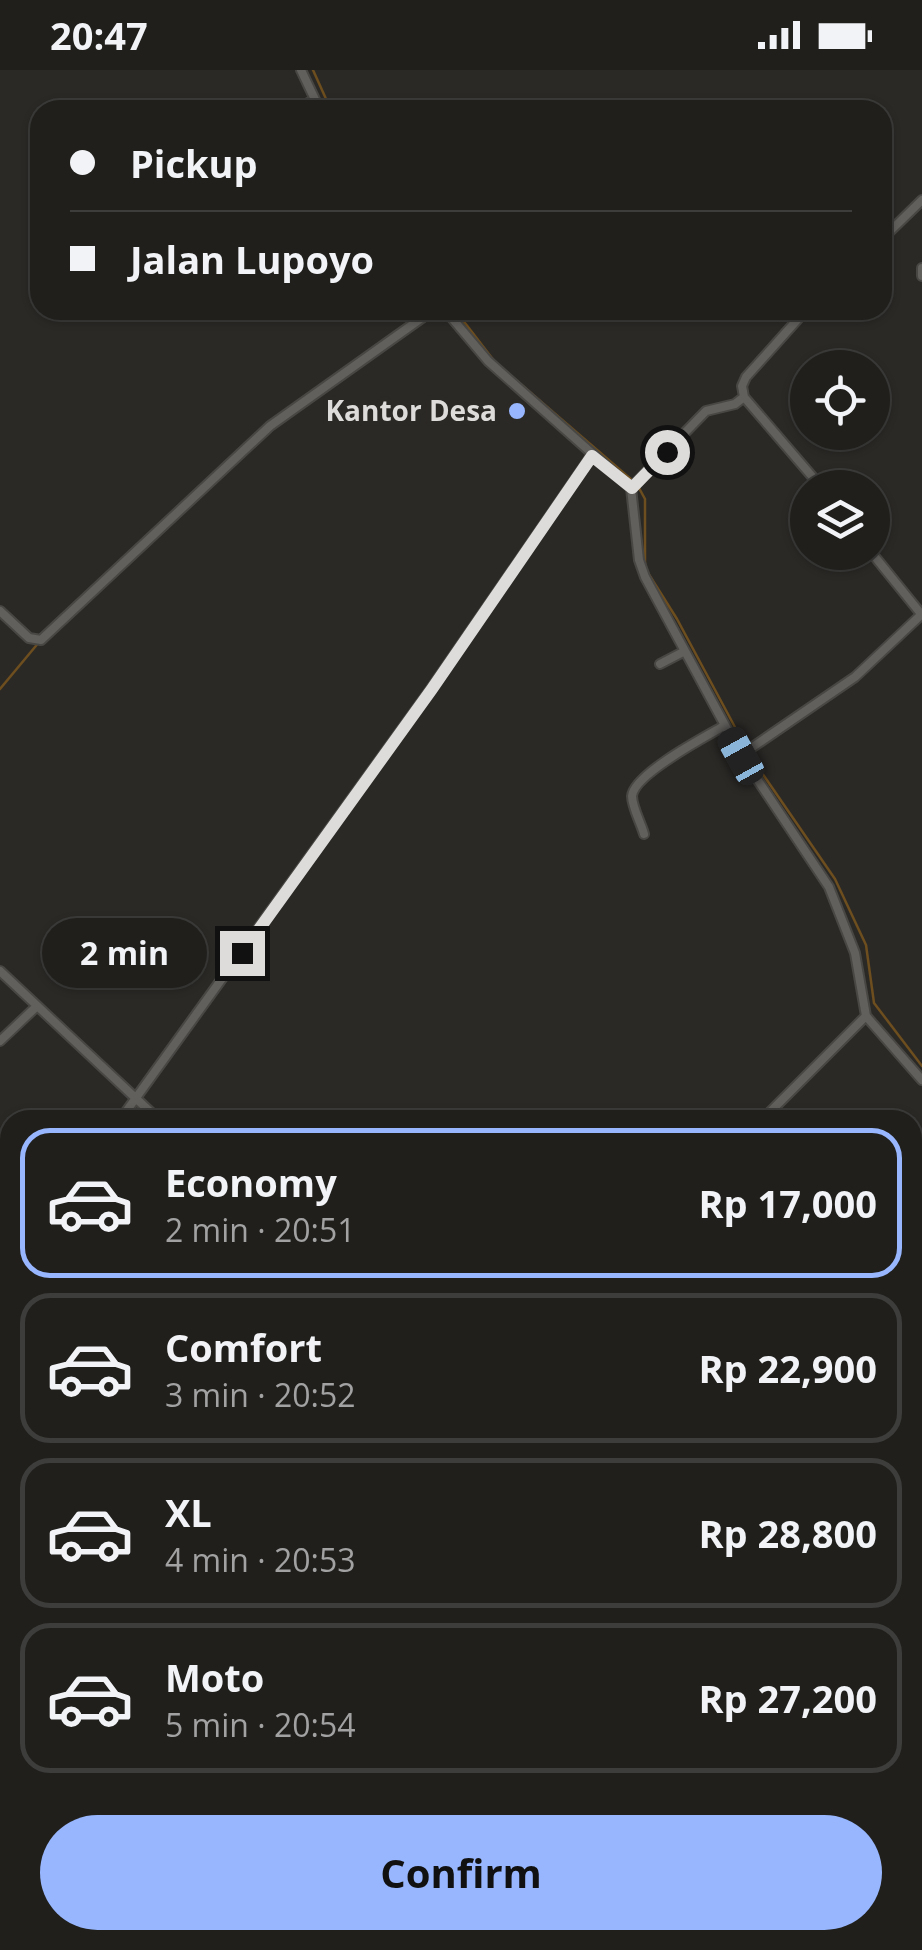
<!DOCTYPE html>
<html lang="en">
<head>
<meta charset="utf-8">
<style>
	:root { --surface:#201f1c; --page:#2d2c29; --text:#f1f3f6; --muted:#a2a2a3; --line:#3d3d3b; --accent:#97b6fd }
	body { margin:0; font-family:"Open Sans",sans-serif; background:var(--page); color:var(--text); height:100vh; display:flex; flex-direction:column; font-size:38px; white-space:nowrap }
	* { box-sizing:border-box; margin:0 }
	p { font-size:32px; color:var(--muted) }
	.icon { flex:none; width:55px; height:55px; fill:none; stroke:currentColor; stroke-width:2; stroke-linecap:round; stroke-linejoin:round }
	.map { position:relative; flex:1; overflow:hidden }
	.panel { position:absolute; left:0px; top:1040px; width:922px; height:840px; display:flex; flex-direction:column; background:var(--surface); border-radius:30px 30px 0 0; box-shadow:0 2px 8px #0004,0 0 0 2px var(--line) }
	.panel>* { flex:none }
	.top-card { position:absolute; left:30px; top:30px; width:862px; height:220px; border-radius:30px; box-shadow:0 2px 8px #0004,0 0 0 2px var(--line); display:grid; align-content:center; height:220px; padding:0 40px; background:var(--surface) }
	.buttons { position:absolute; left:790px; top:280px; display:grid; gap:20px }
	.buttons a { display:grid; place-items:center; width:100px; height:100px; border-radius:50%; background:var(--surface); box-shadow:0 2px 8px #0004,0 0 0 2px var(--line); font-size:50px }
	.end { position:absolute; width:45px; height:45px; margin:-22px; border:12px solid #dedcda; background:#111; box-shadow:0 0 0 5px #111 }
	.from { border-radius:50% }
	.bubble { position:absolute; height:70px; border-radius:35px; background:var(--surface); box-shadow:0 2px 8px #0004,0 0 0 2px var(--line); font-size:32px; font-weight:700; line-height:70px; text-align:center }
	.car { position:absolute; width:30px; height:60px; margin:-30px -15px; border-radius:12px; box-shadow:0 0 8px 2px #0007; background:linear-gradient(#222 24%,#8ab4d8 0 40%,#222 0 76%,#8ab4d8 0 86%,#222 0) }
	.top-card b { display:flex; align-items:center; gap:35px; height:95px; font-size:38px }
	.top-card b+b { border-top:2px solid var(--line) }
	.top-card i { width:25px; height:25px; background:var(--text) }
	ul { padding:18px 0 0; list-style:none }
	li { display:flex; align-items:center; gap:30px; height:150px; margin:0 20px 15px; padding:0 20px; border:5px solid var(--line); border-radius:30px }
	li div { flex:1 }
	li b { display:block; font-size:38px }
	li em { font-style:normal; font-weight:700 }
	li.current { border-color:var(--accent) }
	li>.icon { width:90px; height:90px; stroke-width:1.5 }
	.primary-button { display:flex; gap:20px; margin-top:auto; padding:20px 40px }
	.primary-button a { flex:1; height:115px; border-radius:60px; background:var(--accent); color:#111; font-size:40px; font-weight:700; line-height:115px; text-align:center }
	.status { display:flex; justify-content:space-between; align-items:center; height:70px; padding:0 50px; background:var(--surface); direction:ltr }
	.status svg { height:28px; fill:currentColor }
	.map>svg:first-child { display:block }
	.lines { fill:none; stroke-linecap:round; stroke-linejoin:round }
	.stream { stroke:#6d4e1e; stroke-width:2.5 }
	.minor-casing { stroke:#484744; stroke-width:12 }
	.minor { stroke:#62605d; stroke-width:8 }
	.route { stroke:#dedcda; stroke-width:12 }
	.poi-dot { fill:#97b6fd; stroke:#2b2926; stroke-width:4 }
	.labels { text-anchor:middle; stroke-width:10; stroke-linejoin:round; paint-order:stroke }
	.poi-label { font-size:28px; font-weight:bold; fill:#dedcda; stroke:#2b2926; text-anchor:end }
</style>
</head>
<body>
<div class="status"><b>20:47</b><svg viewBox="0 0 49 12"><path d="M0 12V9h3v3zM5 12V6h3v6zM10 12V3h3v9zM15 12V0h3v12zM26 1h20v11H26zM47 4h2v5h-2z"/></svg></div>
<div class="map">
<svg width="922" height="1880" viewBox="0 0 922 1880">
	<rect width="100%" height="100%" fill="#2b2926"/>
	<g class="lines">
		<path class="stream" d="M313,0L331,40
			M455,240L495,292L633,411
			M639,418L645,429V495
			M648,503L677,549L751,687L835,809L866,875L874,933L922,996
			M0,619L40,571
			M912,1736L922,1718
			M819,1880L827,1870"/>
		<defs>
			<path id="minor" d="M301,0L320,40
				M292,40L315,30
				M882,169L922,130
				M922,198V206
				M445,240L488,291L631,418L639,490L645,507L741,685L829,817L855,883L866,946L922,1010
				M744,327L822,418
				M631,418L706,341L735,334L744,327L742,316L746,307L806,240
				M871,482L922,545
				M0,541L29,568L41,570L270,356L433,240
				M660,594L685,581
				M741,685L855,607L922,544
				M644,764C641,753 632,737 632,726C634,704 705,667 724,656
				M0,901L159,1050
				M0,971L37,936
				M120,1050L431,619L592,385
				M762,1050L866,946
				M912,1140L922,1131
				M0,1221L10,1207
				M912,1604L922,1611
				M0,1732L10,1735
				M912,1746L922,1727
				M0,1869L10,1857
				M484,1870L495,1880
				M840,1880L845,1870"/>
		</defs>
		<use href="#minor" class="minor-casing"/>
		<use href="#minor" class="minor"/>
	</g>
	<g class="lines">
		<path class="route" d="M242,883L432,619L592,386L632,418L667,382"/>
	</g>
	<circle class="poi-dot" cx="517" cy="341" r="10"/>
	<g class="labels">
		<g class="poi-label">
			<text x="497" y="351">Kantor Desa</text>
		</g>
	</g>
</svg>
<div class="buttons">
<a><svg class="icon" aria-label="locate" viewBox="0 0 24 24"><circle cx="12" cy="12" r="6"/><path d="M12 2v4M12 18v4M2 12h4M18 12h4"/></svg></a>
<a><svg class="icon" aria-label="layers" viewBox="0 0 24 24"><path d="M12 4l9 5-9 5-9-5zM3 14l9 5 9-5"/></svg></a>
</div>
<i class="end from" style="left:667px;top:382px"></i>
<i class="end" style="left:242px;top:883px"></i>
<div class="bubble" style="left:42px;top:848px;width:165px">2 min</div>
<i class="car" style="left:741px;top:686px;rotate:331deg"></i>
<div class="top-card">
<b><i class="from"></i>Pickup</b>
<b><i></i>Jalan Lupoyo</b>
</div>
<section class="panel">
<ul>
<li class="current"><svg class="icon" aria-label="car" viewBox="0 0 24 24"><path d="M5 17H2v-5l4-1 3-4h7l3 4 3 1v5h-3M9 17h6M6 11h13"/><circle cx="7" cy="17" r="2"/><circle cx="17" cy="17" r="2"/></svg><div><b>Economy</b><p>2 min · 20:51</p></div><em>Rp 17,000</em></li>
<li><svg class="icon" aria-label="car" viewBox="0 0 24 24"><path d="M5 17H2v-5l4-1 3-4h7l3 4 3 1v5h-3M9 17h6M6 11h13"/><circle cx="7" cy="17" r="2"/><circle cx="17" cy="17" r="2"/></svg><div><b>Comfort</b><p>3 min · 20:52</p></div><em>Rp 22,900</em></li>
<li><svg class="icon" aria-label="car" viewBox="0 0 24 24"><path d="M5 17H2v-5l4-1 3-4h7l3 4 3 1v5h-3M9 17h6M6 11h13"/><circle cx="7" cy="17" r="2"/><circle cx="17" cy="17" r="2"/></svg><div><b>XL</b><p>4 min · 20:53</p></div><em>Rp 28,800</em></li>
<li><svg class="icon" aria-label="car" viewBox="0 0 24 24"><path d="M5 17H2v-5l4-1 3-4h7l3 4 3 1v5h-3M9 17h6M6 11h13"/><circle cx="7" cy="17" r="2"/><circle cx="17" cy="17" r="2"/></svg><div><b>Moto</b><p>5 min · 20:54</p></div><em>Rp 27,200</em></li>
</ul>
<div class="primary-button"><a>Confirm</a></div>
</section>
</div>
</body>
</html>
